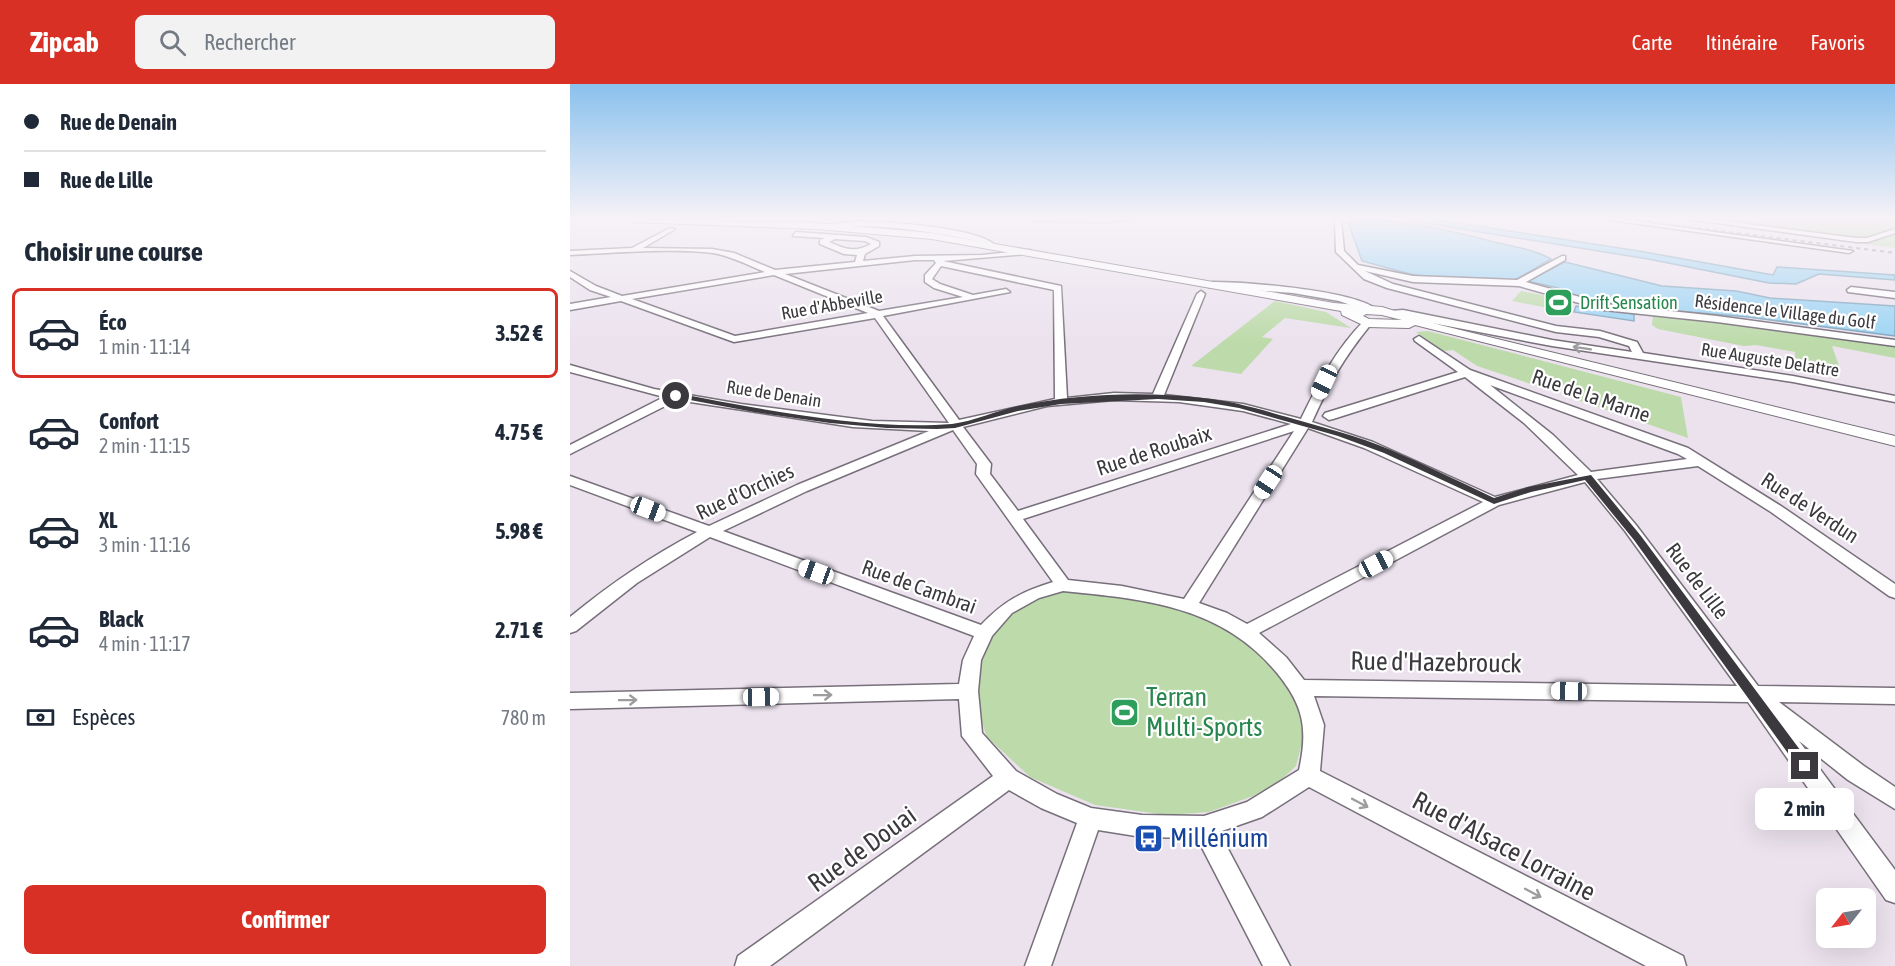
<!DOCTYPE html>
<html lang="fr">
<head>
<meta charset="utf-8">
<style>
	:root { --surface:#fff; --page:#f2f2f3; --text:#1f2937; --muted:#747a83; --line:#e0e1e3; --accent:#d93025 }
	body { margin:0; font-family:"Asap Condensed",sans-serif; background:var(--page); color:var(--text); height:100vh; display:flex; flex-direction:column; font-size:22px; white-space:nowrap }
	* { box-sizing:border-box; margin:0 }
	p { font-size:20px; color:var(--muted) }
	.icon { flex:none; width:33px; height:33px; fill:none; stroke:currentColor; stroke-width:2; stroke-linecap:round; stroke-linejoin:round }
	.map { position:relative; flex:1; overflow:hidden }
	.drawer { display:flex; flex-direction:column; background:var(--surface); width:570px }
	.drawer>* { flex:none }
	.top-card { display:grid; align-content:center; height:132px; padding:0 24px; background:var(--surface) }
	.needle { width:39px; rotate:239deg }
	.fabs { position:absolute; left:1246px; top:804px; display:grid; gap:12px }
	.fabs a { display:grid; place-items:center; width:60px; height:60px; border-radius:9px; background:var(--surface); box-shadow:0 6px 24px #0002; font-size:30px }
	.end { position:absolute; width:27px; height:27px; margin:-14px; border:8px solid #3c393e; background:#fff; box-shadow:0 0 0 3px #fff }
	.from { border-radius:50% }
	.bubble { position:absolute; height:42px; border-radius:9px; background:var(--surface); box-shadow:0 6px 24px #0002; font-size:20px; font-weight:700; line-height:42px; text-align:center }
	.car { position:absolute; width:18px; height:36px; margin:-18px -9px; border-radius:8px; box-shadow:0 0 4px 2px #0007; background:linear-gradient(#fff 24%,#345 0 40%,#fff 0 76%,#345 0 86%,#fff 0) }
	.top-card b { display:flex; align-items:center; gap:21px; height:57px; font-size:22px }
	.top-card b+b { border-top:2px solid var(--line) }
	.top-card i { width:15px; height:15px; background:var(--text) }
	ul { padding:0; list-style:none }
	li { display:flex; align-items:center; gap:18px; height:90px; margin:0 12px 9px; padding:0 12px; border:3px solid transparent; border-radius:9px }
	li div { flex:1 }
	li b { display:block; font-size:22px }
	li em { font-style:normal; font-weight:700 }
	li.active { border-color:var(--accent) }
	li>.icon { width:54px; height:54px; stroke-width:1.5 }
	h2 { padding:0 24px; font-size:27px; line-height:72px }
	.pay { display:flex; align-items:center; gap:15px; height:66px; padding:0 24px; font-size:22px }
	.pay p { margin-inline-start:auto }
	.button { display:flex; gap:12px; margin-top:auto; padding:12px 24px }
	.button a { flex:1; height:69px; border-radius:9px; background:var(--accent); color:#fff; font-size:24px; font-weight:700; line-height:69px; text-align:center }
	header { display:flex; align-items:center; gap:36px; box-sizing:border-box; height:84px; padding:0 30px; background:var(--accent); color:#fff }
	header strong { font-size:28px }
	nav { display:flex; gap:33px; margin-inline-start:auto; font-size:21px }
	.search { width:420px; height:54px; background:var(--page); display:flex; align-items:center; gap:15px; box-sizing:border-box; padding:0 21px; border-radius:9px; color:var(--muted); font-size:22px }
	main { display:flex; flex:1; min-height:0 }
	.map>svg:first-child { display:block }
	.green { fill:#bddbaa }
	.water { fill:#9dd4f4; stroke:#80a6bd; stroke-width:1.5 }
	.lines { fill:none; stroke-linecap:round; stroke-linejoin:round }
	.minor-casing { stroke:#776f7a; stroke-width:3 }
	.major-casing { stroke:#776f7a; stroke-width:2 }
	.minor { fill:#fff; fill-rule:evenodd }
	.major { fill:#fff; fill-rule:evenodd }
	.rail { stroke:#908a92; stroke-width:2; stroke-dasharray:4 4; stroke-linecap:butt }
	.oneway { stroke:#9e9c9e }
	.route { fill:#3c393e }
	.labels { text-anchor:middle; stroke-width:4.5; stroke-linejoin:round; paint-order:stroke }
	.far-leisure-label { font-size:18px; fill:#27864d; stroke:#fff; text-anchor:start }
	.far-street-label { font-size:18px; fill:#3c393e; stroke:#fff }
	.street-label { font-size:21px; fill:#3c393e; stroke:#fff }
	.near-street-label { font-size:26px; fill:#3c393e; stroke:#fff }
	.near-leisure-label { font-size:26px; fill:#27864d; stroke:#fff; text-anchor:start }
	.near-transit-label { font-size:26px; fill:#164399; stroke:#fff; text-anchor:start }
</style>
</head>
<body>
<header>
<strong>Zipcab</strong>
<div class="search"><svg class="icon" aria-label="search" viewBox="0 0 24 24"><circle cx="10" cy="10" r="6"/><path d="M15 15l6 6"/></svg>Rechercher</div>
<nav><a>Carte</a><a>Itinéraire</a><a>Favoris</a></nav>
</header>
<main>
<section class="drawer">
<div class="top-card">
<b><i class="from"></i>Rue de Denain</b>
<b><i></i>Rue de Lille</b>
</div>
<h2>Choisir une course</h2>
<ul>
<li class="active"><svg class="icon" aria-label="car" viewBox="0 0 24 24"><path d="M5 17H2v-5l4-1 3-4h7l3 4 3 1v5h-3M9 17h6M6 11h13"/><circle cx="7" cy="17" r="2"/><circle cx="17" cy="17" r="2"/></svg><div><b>Éco</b><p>1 min · 11:14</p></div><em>3.52 €</em></li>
<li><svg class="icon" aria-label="car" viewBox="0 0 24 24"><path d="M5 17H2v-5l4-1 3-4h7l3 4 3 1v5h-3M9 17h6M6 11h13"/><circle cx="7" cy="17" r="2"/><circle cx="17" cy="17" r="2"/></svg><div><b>Confort</b><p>2 min · 11:15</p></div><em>4.75 €</em></li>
<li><svg class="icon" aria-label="car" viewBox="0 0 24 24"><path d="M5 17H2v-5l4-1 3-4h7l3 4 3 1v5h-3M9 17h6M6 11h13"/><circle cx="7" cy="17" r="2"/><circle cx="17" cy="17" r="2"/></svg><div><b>XL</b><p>3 min · 11:16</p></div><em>5.98 €</em></li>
<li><svg class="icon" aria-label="car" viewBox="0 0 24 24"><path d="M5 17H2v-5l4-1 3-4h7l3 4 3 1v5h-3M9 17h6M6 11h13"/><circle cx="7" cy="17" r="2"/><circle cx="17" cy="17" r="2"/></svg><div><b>Black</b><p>4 min · 11:17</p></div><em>2.71 €</em></li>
</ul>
<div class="pay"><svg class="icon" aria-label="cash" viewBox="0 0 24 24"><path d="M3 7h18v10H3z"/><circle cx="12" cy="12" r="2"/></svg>Espèces<p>780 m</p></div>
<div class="button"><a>Confirmer</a></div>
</section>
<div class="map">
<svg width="1325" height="882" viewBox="0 0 1325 882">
	<rect width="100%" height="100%" fill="#ebe2ee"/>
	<path class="green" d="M1100,135H1325V164Z
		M951,207L1001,217L993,227L942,217Z
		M705,217L756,228L781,244L715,234L692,253L703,255L671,290L621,282Z
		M1083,231L1133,236L1325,261V274L1262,262L1269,282L1225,274V268L1186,261L1174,262L1088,245L1082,241Z
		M858,247L1111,313L1118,354L996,312L1000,308L975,300L970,303L907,282L883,266L874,267L846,248Z
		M495,504L566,515L628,530L659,545L695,576L715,601L730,628L734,651L726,682L711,696L683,712L639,728L596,731L525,721L460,693L417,653L405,619L409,579L420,553L440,528L465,513Z"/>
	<path class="water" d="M446,135H577L537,139L463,138L465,136Z
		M782,135C832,135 880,146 928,159C946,163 965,166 981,175L945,196L872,195L840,190L792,177L778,138Z
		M829,135H862L1069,167L1203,191L1207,183L1325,191V196L1249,190L1226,200L1199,199L1078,175Z
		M995,178L1092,202L1166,207L1200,214L1325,222V252L1178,233L1084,225L1066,226L1021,218L988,204L958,197Z
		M1006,222L1064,230V237L1004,228Z"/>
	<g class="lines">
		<defs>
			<path id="minor" d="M765,135H771L774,167L788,181L843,192L947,196L992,172H995V176L956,198L1035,220L1147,232L1325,256V262L1147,238L1034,226L949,202L843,198L795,187L823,200L986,242L1030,247L1067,258L1073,269L1223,292L1325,312V318L1223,298L982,262L820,231V227L833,226L982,256L1062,268L1059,262L1029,253L986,248L817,204L794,195L766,168Z
				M1033,135H1051L1283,167L1279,169Z
				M1118,135H1137L1286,154H1297L1325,145V149L1298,158H1286Z
				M289,137C317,138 406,143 425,161L421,163L412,158C357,147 304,138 248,144L245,142Z
				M100,144L105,145L73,164L142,165L164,169L205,186L285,178L287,171L274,170L250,160V156L255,154L223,152L226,148L296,153L309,158V162L295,170L293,177L345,172L412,171L460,166V170H457L373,177L491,202L497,314L544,309L583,310L627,210L631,207L635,210L594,311L673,320L731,335C748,300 766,265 794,237H800L802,239C774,273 760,298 742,338L803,358L925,413L1008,391L954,339L895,293L763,335L759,336L753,332L755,329L888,288L845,257L844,255L849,252L900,286L1118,364L1211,422L1325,500V514L1319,512L1201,428L1128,382L1027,395L1066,441L1188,602L1325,604V620L1209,618L1294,682L1325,703V725L1278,696L1229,657L1325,786V819L1316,816L1178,618L744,612L754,641L750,687L1113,872L1116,882H1076L739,703L692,733L649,748L720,882H693L627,754L572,753L528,746L481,882H455L507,739L471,724L439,706L200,882H165L168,872L423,692L392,652L389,615L0,625V609L389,600L393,576L404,552L140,453L67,499L6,547L0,549V533C39,501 81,472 127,448L0,401V392L139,442L227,401L359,347L283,343L107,316L0,370V361L94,313L0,288V281L84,305L171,320L302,337L379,339L305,234L164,258L51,217L0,226V220L41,213L20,206L0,193V187L26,202L52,212L195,188C178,181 161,172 143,169C100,164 44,169 0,171V167L62,164ZM265,155L295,157L301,160C285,169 275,165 259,158ZM345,176H364L366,179L355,191V198L364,204L393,213L309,227L215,190ZM371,182L484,206L485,315L389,336L313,232L440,208L436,205L403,211L370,200L362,195ZM204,191L298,229L165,252L62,215ZM920,301L1108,370L1117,375L1021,388L983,351ZM544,316L609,318L673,327L721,340L448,427L420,390L421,380L393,343L477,322ZM738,344L794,364L913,418L677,540L657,529L629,519ZM383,346L407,380L406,390L483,498C451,508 434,517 411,541L153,447L237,407ZM724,347L614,515L552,502L498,496L453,435ZM1015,398L1055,447L1167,602L734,596L716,573L689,549L929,421ZM493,507C575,515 652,522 707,589C734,622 738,645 729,686L677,718L634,732L572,731L521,724L487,710L446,687L412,649L408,607L411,576L422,552L442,529L469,514Z
				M642,198C675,198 782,206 806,225L801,228L769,217L723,209L639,203L638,201Z
				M1281,203L1325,208V214L1278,208L1277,206Z"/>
			<path id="major" d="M58,135L248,139L362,149L764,219L812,223L870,241L1325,352V362L845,241L839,244L797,243L772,231L771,227L362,155L248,145L62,138ZM796,230L812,231L832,236L799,235L793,232Z"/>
		</defs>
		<use href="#minor" class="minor-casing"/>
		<use href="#major" class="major-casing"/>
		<use href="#minor" class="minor"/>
		<use href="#major" class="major"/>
		<path class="rail" d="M1056,135L1325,169"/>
	</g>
	<defs><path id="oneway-shaft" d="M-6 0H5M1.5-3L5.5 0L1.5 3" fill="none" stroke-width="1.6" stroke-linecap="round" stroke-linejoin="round" transform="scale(1.5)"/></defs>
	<g class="oneway">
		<use href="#oneway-shaft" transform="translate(1012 264) rotate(-171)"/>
		<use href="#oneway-shaft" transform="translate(253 611) rotate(-1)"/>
		<use href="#oneway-shaft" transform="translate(58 616) rotate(-1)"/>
		<use href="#oneway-shaft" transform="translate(790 719) rotate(28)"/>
		<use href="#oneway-shaft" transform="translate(963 809) rotate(28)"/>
	</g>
	<linearGradient id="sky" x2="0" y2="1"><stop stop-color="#8ac1ed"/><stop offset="0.52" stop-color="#f6f2f7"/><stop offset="1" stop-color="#f6f2f7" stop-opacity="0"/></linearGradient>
	<rect width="1325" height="258" fill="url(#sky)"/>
	<path class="route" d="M106,309C190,325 297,347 382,340C404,337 426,327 448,322C507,310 573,307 633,314C662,317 689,325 717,333C752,343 788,352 821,366C856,381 890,398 924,414L958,403L1021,391L1071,452L1242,682L1240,686H1230L1064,456L1015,396L961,408L924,420L814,369L768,352L669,324L634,318L588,315L491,320L448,327L385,344L367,345L317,344L260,339L184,328L104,313V310Z"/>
	<defs>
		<symbol id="stadium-square" viewBox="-11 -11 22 22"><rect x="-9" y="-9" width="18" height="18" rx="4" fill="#2e9e5b" stroke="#fff"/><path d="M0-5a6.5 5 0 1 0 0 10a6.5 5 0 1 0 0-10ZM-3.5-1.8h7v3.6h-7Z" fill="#fff"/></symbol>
		<symbol id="bus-square" viewBox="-11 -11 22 22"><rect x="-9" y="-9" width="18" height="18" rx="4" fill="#1a4fb4" stroke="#fff"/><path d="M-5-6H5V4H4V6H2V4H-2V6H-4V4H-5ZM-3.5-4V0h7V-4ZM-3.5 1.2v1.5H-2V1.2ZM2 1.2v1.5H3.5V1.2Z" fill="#fff"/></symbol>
	</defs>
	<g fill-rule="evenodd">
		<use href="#stadium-square" x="972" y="202" width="33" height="33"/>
		<use href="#stadium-square" x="538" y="612" width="33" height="33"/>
		<use href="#bus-square" x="562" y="738" width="33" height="33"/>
	</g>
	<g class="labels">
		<g class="far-leisure-label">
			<text x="1010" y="225">Drift Sensation</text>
		</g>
		<g class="far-street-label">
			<text transform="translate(262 221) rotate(-10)" y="6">Rue d'Abbeville</text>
			<text transform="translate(1215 228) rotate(7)" y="6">Résidence le Village du Golf</text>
			<text transform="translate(1200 276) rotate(9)" y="6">Rue Auguste Delattre</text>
			<text transform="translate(204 310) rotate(9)" y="6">Rue de Denain</text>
		</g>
		<g class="street-label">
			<text transform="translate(1021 312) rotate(19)" y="7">Rue de la Marne</text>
			<text transform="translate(584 367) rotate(-18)" y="7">Rue de Roubaix</text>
			<text transform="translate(175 408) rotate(-25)" y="7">Rue d'Orchies</text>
			<text transform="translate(1240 424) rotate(33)" y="7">Rue de Verdun</text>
			<text transform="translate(1127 497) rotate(53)" y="7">Rue de Lille</text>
			<text transform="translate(349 503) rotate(20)" y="7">Rue de Cambrai</text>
		</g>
		<g class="near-street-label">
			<text transform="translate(866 578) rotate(1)" y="9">Rue d'Hazebrouck</text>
			<text transform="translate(934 762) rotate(28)" y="9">Rue d'Alsace Lorraine</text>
			<text transform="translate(292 765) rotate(-36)" y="9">Rue de Douai</text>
		</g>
		<g class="near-leisure-label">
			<text x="576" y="622">Terran<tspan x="576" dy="30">Multi-Sports</tspan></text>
		</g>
		<g class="near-transit-label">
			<text x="600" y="763">Millénium</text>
		</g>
	</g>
</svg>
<div class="fabs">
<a><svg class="needle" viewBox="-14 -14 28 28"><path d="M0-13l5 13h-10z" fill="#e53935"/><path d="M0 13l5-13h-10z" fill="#747a83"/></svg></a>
</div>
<i class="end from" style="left:106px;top:312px"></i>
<i class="end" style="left:1235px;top:682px"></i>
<div class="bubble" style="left:1185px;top:704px;width:99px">2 min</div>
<i class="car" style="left:754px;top:298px;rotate:205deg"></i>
<i class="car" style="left:698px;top:398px;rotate:213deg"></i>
<i class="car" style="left:78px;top:425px;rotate:111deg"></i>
<i class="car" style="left:806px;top:480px;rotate:62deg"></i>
<i class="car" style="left:246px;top:488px;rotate:290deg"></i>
<i class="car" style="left:999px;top:607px;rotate:271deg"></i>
<i class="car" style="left:191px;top:613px;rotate:89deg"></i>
</div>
</main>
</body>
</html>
